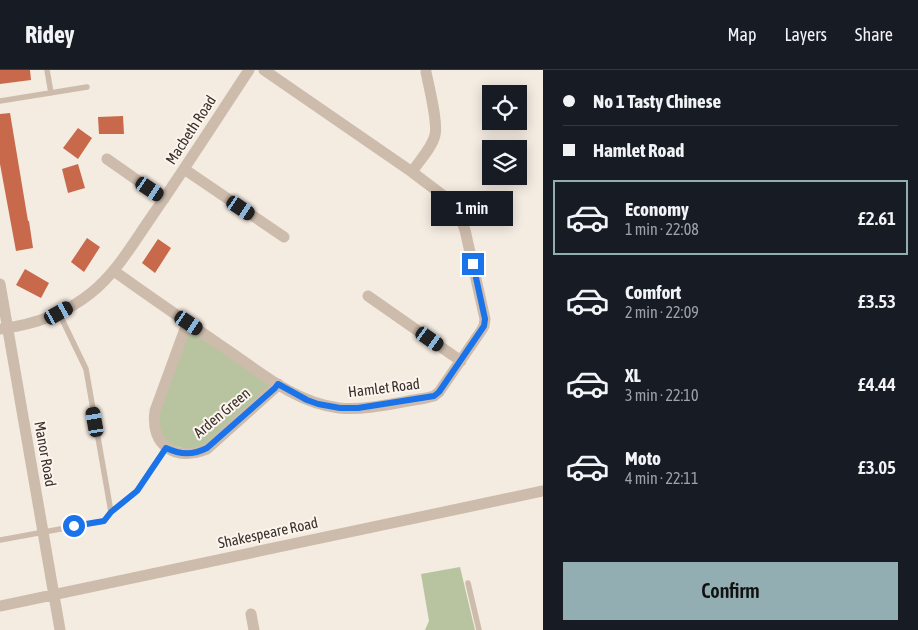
<!DOCTYPE html>
<html lang="en">
<head>
<meta charset="utf-8">
<style>
	:root { --surface:#171b24; --page:#20242c; --text:#f1f3f6; --muted:#9ea1a6; --line:#363941; --accent:#92aeb2 }
	body { margin:0; font-family:"Asap Condensed",sans-serif; background:var(--page); color:var(--text); height:100vh; display:flex; flex-direction:column; font-size:19px; white-space:nowrap }
	* { box-sizing:border-box; margin:0 }
	p { font-size:16px; color:var(--muted) }
	.icon { flex:none; width:28px; height:28px; fill:none; stroke:currentColor; stroke-width:2; stroke-linecap:round; stroke-linejoin:round }
	.map { position:relative; flex:1; overflow:hidden }
	.sheet { display:flex; flex-direction:column; background:var(--surface); width:375px }
	.sheet>* { flex:none }
	.top-card { display:grid; align-content:center; height:110px; padding:0 20px; background:var(--surface) }
	.buttons { position:absolute; left:482px; top:15px; display:grid; gap:10px }
	.buttons a { display:grid; place-items:center; width:45px; height:45px; border-radius:0px; background:var(--surface); box-shadow:0 2px 12px #0003; font-size:25px }
	.end { position:absolute; width:22px; height:22px; margin:-11px; border:6px solid #1a73e8; background:#fff; box-shadow:0 0 0 2px #fff }
	.from { border-radius:50% }
	.bubble { position:absolute; height:35px; border-radius:0px; background:var(--surface); box-shadow:0 2px 12px #0003; font-size:16px; font-weight:600; line-height:35px; text-align:center }
	.car { position:absolute; width:15px; height:30px; margin:-15px -8px; border-radius:6px; box-shadow:0 0 4px 1px #0007; background:linear-gradient(#222 24%,#8ab4d8 0 40%,#222 0 76%,#8ab4d8 0 86%,#222 0) }
	.top-card b { display:flex; align-items:center; gap:18px; height:48px; font-size:19px }
	.top-card b+b { border-top:1px solid var(--line) }
	.top-card i { width:12px; height:12px; background:var(--text) }
	ul { padding:0; list-style:none }
	li { display:flex; align-items:center; gap:15px; height:75px; margin:0 10px 8px; padding:0 10px; border:2px solid transparent; border-radius:0px }
	li div { flex:1 }
	li b { display:block; font-size:19px }
	li em { font-style:normal; font-weight:600 }
	li.selected { border-color:var(--accent) }
	li>.icon { width:45px; height:45px; stroke-width:1.5 }
	.cta { display:flex; gap:10px; margin-top:auto; padding:10px 20px }
	.cta a { flex:1; height:58px; border-radius:0px; background:var(--accent); color:#111; font-size:20px; font-weight:600; line-height:58px; text-align:center }
	header { display:flex; align-items:center; gap:30px; box-sizing:border-box; height:70px; padding:0 25px; background:var(--surface); border-bottom:1px solid var(--line) }
	header strong { font-size:24px }
	nav { display:flex; gap:28px; margin-inline-start:auto; font-size:18px }
	main { display:flex; flex:1; min-height:0 }
	.map>svg:first-child { display:block }
	.green { fill:#b8c4a0 }
	.building { fill:#c8694b }
	.lines { fill:none; stroke-linecap:round; stroke-linejoin:round }
	.service { stroke:#cdbbac; stroke-width:5.5 }
	.minor { stroke:#cdbbac; stroke-width:11 }
	.route { stroke:#1a73e8; stroke-width:6 }
	.labels { text-anchor:middle; stroke-width:4; stroke-linejoin:round; paint-order:stroke }
	.street-label { font-size:15px; fill:#3b302b; stroke:#fbf5ee }
</style>
</head>
<body>
<header>
<strong>Ridey</strong>
<nav><a>Map</a><a>Layers</a><a>Share</a></nav>
</header>
<main>
<div class="map">
<svg width="543" height="560" viewBox="0 0 543 560">
	<rect width="100%" height="100%" fill="#f4ebe1"/>
	<path class="green" d="M189,253L278,314L198,382L162,373L154,358Z
		M460,497L475,560H425L429,551L421,504Z"/>
	<path class="building" d="M0,0H30L31,10L0,14Z
		M10,43L28,151H29L33,178L16,181L0,94V44Z
		M123,46L124,64H99L98,47Z
		M78,58L92,68L78,89L63,78Z
		M78,94L85,118L68,123L62,99Z
		M87,168L100,177L84,202L71,192Z
		M158,169L171,178L155,203L142,193Z
		M25,199L49,213L41,228L16,215Z"/>
	<g class="lines">
		<path class="service" d="M47,0L51,23
			M0,31L87,17
			M111,442L137,421L166,378
			M0,470L104,451L111,442L86,299L59,243
			M468,513L479,560"/>
		<path class="minor" d="M107,89L164,129
			M184,99L284,167
			M412,102C419,91 432,78 435,65C438,52 429,17 426,2
			M114,201C150,227 187,252 223,277C259,301 295,333 339,338C366,341 399,332 426,328L434,326L439,322L481,261L484,256L485,249L465,160L457,139L449,130L412,102L264,0
			M0,214L60,560
			M368,226L461,291
			M189,253L185,259L155,341C150,376 176,392 207,379L275,318L278,314
			M0,259C32,255 65,244 91,223C116,203 132,175 150,149C184,100 216,50 249,0
			M0,536L543,421
			M251,544L254,560"/>
	</g>
	<g class="lines">
		<path class="route" d="M74,456L104,451L111,442L137,421L166,378C181,385 193,385 207,378L275,318L278,314L307,330L318,334L340,338H358L434,326L439,322L484,256L485,249L473,194"/>
	</g>
	<g class="labels">
		<g class="street-label">
			<text transform="translate(191 60) rotate(-57)" y="5">Macbeth Road</text>
			<text transform="translate(384 318) rotate(-7)" y="5">Hamlet Road</text>
			<text transform="translate(222 343) rotate(-40)" y="5">Arden Green</text>
			<text transform="translate(45 384) rotate(80)" y="5">Manor Road</text>
			<text transform="translate(268 463) rotate(-12)" y="5">Shakespeare Road</text>
		</g>
	</g>
</svg>
<div class="buttons">
<a><svg class="icon" aria-label="locate" viewBox="0 0 24 24"><circle cx="12" cy="12" r="6"/><path d="M12 2v4M12 18v4M2 12h4M18 12h4"/></svg></a>
<a><svg class="icon" aria-label="layers" viewBox="0 0 24 24"><path d="M12 4l9 5-9 5-9-5zM3 14l9 5 9-5"/></svg></a>
</div>
<i class="end from" style="left:74px;top:456px"></i>
<i class="end" style="left:473px;top:194px"></i>
<div class="bubble" style="left:431px;top:121px;width:82px">1 min</div>
<i class="car" style="left:150px;top:119px;rotate:124deg"></i>
<i class="car" style="left:241px;top:138px;rotate:124deg"></i>
<i class="car" style="left:59px;top:243px;rotate:61deg"></i>
<i class="car" style="left:189px;top:253px;rotate:124deg"></i>
<i class="car" style="left:430px;top:269px;rotate:125deg"></i>
<i class="car" style="left:95px;top:352px;rotate:350deg"></i>
</div>
<section class="sheet">
<div class="top-card">
<b><i class="from"></i>No 1 Tasty Chinese</b>
<b><i></i>Hamlet Road</b>
</div>
<ul>
<li class="selected"><svg class="icon" aria-label="car" viewBox="0 0 24 24"><path d="M5 17H2v-5l4-1 3-4h7l3 4 3 1v5h-3M9 17h6M6 11h13"/><circle cx="7" cy="17" r="2"/><circle cx="17" cy="17" r="2"/></svg><div><b>Economy</b><p>1 min · 22:08</p></div><em>£2.61</em></li>
<li><svg class="icon" aria-label="car" viewBox="0 0 24 24"><path d="M5 17H2v-5l4-1 3-4h7l3 4 3 1v5h-3M9 17h6M6 11h13"/><circle cx="7" cy="17" r="2"/><circle cx="17" cy="17" r="2"/></svg><div><b>Comfort</b><p>2 min · 22:09</p></div><em>£3.53</em></li>
<li><svg class="icon" aria-label="car" viewBox="0 0 24 24"><path d="M5 17H2v-5l4-1 3-4h7l3 4 3 1v5h-3M9 17h6M6 11h13"/><circle cx="7" cy="17" r="2"/><circle cx="17" cy="17" r="2"/></svg><div><b>XL</b><p>3 min · 22:10</p></div><em>£4.44</em></li>
<li><svg class="icon" aria-label="car" viewBox="0 0 24 24"><path d="M5 17H2v-5l4-1 3-4h7l3 4 3 1v5h-3M9 17h6M6 11h13"/><circle cx="7" cy="17" r="2"/><circle cx="17" cy="17" r="2"/></svg><div><b>Moto</b><p>4 min · 22:11</p></div><em>£3.05</em></li>
</ul>
<div class="cta"><a>Confirm</a></div>
</section>
</main>
</body>
</html>
